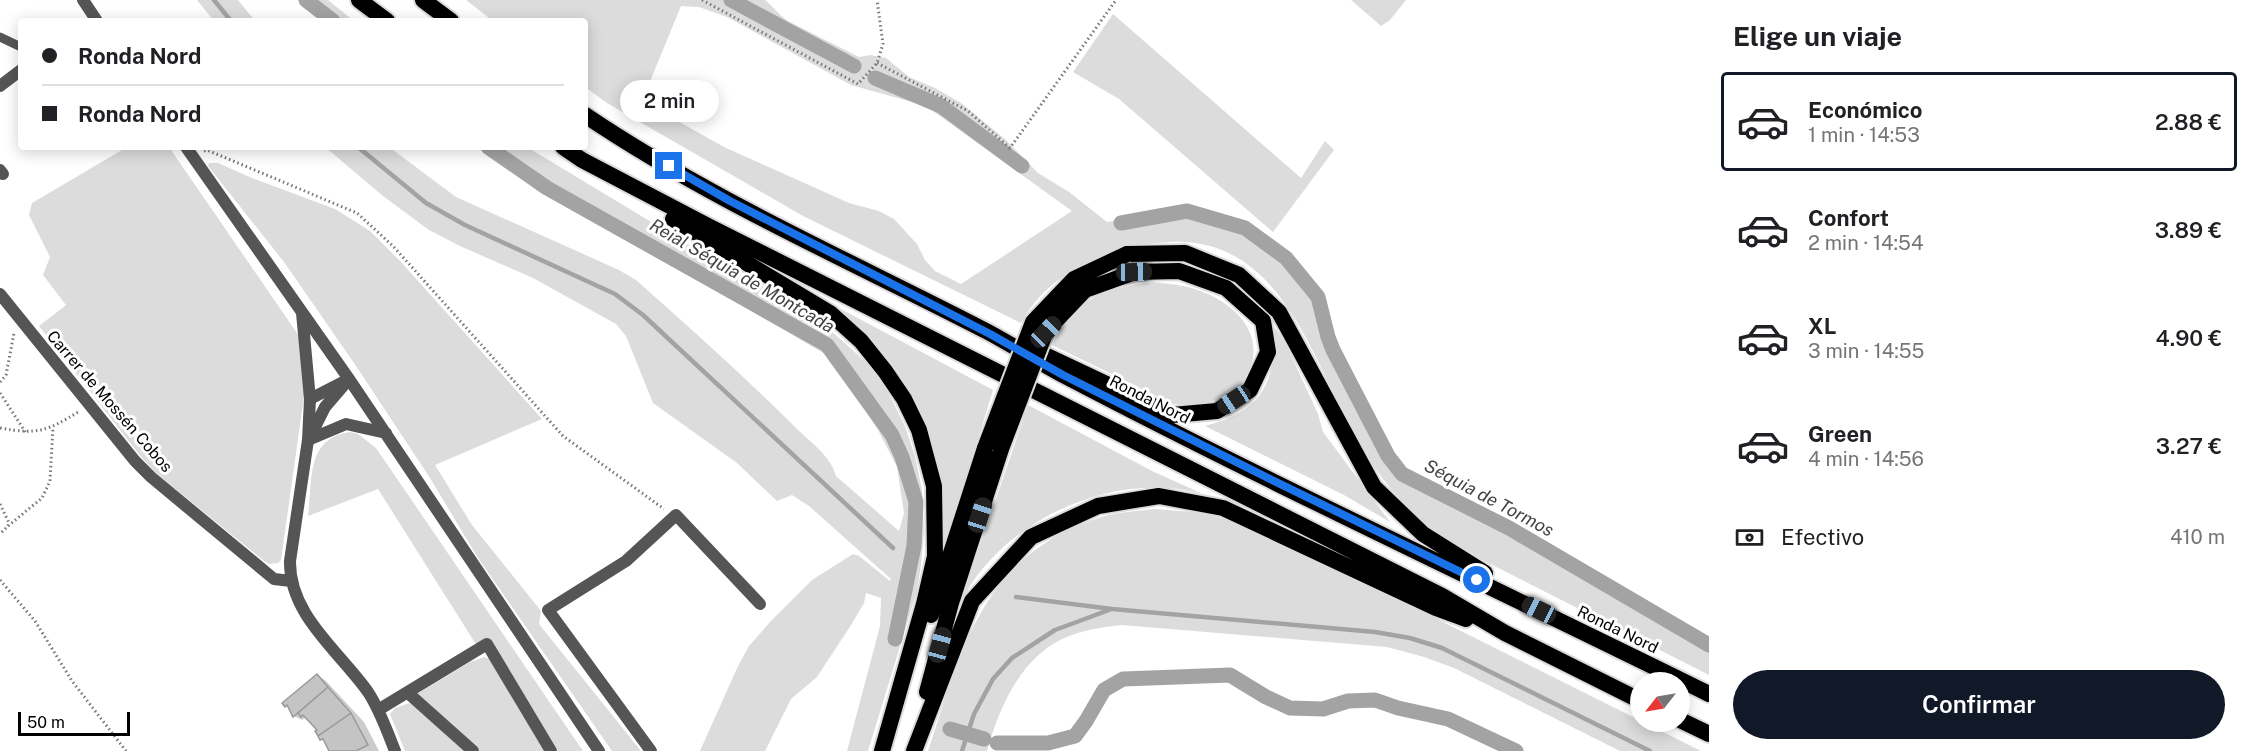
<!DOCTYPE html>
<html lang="es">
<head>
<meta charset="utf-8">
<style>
	:root { --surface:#fff; --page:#f2f2f2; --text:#202124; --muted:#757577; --line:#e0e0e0; --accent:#111827 }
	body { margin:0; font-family:"Public Sans",sans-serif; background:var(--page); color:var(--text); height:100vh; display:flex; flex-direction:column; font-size:22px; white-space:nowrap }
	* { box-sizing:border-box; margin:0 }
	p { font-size:20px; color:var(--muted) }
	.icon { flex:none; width:33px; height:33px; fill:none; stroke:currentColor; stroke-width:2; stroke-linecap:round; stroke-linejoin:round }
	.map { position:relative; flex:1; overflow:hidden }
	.drawer { display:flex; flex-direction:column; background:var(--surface); width:540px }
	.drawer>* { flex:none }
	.banner { position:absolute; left:18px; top:18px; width:570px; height:132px; border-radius:6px; box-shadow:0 3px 15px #0003; display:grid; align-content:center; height:132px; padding:0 24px; background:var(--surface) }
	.needle { width:39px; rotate:239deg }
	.buttons { position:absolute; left:1630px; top:672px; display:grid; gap:12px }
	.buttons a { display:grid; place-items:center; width:60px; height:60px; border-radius:50%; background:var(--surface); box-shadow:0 3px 15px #0003; font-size:30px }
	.scale { position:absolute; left:18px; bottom:15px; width:112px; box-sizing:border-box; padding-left:6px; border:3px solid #000; border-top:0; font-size:16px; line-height:21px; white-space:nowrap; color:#000; -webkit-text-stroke:4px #fff; paint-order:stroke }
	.end { position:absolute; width:27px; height:27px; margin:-14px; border:8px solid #1a73e8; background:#fff; box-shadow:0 0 0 3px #fff }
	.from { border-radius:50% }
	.bubble { position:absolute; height:42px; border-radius:21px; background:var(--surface); box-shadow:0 3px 15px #0003; font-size:20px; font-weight:600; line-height:42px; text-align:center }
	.car { position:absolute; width:18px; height:36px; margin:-18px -9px; border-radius:8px; box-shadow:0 0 4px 2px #0007; background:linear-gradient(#222 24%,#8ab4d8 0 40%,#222 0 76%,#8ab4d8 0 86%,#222 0) }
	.banner b { display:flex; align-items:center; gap:21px; height:57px; font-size:22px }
	.banner b+b { border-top:2px solid var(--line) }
	.banner i { width:15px; height:15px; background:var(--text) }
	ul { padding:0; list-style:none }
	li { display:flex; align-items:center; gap:18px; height:99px; margin:0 12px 9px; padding:0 12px; border:3px solid transparent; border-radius:6px }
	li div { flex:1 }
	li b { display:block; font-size:22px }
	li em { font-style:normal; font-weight:600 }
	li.on { border-color:var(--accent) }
	li>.icon { width:54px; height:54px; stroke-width:1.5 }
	h2 { padding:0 24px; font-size:27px; line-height:72px }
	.pay { display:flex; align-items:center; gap:15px; height:66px; padding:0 24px; font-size:22px }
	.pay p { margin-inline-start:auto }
	.primary-button { display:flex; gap:12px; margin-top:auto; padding:12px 24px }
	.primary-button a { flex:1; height:69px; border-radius:36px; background:var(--accent); color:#fff; font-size:24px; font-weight:600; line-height:69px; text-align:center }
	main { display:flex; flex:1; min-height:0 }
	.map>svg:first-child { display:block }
	.green { fill:#dcdcdc; fill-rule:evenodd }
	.shadow { fill:#0003 }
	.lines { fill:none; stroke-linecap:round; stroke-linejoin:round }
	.stream { stroke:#a3a3a3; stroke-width:4.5 }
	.canal { stroke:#a3a3a3; stroke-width:15 }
	.building { fill:#c4c4c4; stroke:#999; stroke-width:1.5 }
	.trunk-casing { stroke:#dbdbdb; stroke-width:20 }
	.path { stroke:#777; stroke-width:3; stroke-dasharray:1.5 3; stroke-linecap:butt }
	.pedestrian { stroke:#555; stroke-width:9 }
	.minor { stroke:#555; stroke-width:12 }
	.tertiary { stroke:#555; stroke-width:12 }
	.trunk { stroke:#000; stroke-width:16 }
	.trunk-bridge-casing { stroke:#dbdbdb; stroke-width:20; stroke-linecap:butt }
	.trunk-bridge { stroke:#000; stroke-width:16 }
	.route { stroke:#1a73e8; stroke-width:8 }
	.labels { text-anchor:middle; stroke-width:6; stroke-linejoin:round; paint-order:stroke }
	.street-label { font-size:16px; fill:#000; stroke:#fff }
	.water-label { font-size:18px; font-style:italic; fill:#444; stroke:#fff }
</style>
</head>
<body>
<main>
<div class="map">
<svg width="1709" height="751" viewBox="0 0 1709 751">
	<rect width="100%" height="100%" fill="#fff"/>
	<path class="green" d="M197,0H238L255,21H214Z
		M299,0H328L354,21H322Z
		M466,0H765C774,7 779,15 788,21L859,57L870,55L886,58L909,77L935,88L961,103L1006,140L1038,173L1069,192L1107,222L1187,210L1245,226L1282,253L1306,273L1322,296L1333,333L1399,465L1407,472L1536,538L1709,638V675L1457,547C1414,518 1388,491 1361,446C1314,368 1285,236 1170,242C1152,243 1133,245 1116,252C1072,270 1046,280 1021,323L803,216L607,103L585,87V21H493ZM681,6L699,7L727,17L851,85L926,106L1072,211L961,284L935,271L925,260L917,244L894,219L879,211L849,203L724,147L642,101Z
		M1351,0H1406L1390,20L1381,26Z
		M1113,14L1301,178L1325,141L1334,150L1273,232L1119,99L1073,72Z
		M127,147H169L299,336L306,382L281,560L278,563L269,564L264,561L157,474L142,458L39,326L66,305L43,275L50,257L29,215L32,203Z
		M325,147H389L456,197L619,270L636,280C690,328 744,376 795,427C810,442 831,456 836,476L899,531L904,513L897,467L878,430L854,392L825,354L519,176L479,147H527L686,243L810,312L867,363L888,392L905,426L915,456L922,490L924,532L921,565L917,591L868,751H847L880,626L881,598L866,593L864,603L851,625L817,677L791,699L765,751H700L738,666L749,646L771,621L812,580L853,554L859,556L890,581L891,579L809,506L792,495L777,501L737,463L653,403L626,336L616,324L533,278L460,246L429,230L383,196Z
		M209,163H218L252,178L335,209L370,231L401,262L542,419L435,465L472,525L541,611L539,624L641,751H612L478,558L430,478L354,363L284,262L208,166Z
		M1154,282C1170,284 1187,285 1203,292C1237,305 1266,336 1248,373C1244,380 1241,386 1234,391C1217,403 1193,406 1173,404L1052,345C1079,297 1101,289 1154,282Z
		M822,299L993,390L938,571C962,468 912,355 822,299Z
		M1272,324L1285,342L1318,414L1323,432L1390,522L1344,495L1205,426C1218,422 1233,418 1244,410C1272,392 1277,354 1272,324Z
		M1028,405L1152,471L1203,494C1193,492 1182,489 1171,488C1098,482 1016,520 974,580C967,590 962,602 957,613Z
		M350,432L358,434L376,448L583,751H558L496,650L477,646L378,489L308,516C313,482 305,438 350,432Z
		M1155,509L1204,513L1238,523L1359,580L1701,751H1620L1454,668L1424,657L1387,647L1122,625C1105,627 1088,629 1072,635C1023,652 1000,705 987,751H928C963,645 983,555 1101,517C1118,512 1138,511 1155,509Z
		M484,657L490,659L547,751H477L417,694L470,662Z
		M410,703L467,751H405L390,714L395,708Z"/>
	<path class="shadow" d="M317,676L325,680L364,722L379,751H330L325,741L322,739L319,730L305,718L302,720L294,716L290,708L286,706Z"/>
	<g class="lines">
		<path class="stream" d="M214,0L231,21
			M358,147L426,203L465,225L615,294L643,315L893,548
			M1016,597L1112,609L1375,632L1410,638L1442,648L1650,751
			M962,751L974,714L993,679L1012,658L1055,630L1109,610"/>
		<path class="canal" d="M306,0L333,21
			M731,0L854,66
			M875,78L941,106L1022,166
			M488,147L547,188L827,345L892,435L902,457L916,502L914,546L895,639
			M1121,223L1187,211L1245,228L1286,258L1318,297L1328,337L1333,350L1388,456L1402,474L1509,528L1709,645
			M950,729L984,739
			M997,743H1048L1075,736L1086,721L1104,690L1123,679L1230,675L1266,697L1290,708L1323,709L1348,701L1375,700L1398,708L1448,719L1516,751"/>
	</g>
	<path class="building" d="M317,674L328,687L293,717L287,705L285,707L282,703Z
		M328,687L351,713L318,736L315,731L317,730L303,715L301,717L298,713Z
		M351,713L368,745L356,751H329L323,739L320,740L318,736Z"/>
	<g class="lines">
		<defs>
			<path id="trunk" d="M359,0L387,21
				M423,0L451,21
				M585,115C711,200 853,262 988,332C1014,346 1039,362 1065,376C1277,487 1495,588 1709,694
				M563,147L582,160L710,227L1442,596L1505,633L1641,701
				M673,219L830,313L861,341L885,371L904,399L919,430L934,486L935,556L924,604L882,751
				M1127,254L1185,253L1239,275L1279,312L1374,487L1423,534L1485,573
				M1047,356L1172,415L1217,411L1250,390L1268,352L1263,321L1226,288L1179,271L1135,272
				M931,615L985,448
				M927,692L951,603L1001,449
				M1680,720L1709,734
				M914,751L972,601L1031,537L1098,506L1159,496L1223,508L1436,608L1466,619"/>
		</defs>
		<use href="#trunk" class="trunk-casing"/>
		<path class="path" d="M702,0L858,84L877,63L883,44L877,0
			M877,63L968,111L1010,148L1116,0
			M204,151L207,150L357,213L393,246L563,436L664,509
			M0,382L6,375L14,333
			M0,393L26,433
			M0,428C38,435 47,431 80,411
			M0,504L9,523L8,526L0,534
			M8,526L42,498L50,481L53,427
			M0,580L35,621L72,681L126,751"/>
		<path class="pedestrian" d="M0,37L21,47"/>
		<path class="minor" d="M0,86L21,70
			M0,170L3,174
			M0,294L135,461L151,477L274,579L291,581
			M308,440L290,561C289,615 339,651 368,692C380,710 387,731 395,751
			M408,693L473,751
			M378,710L487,644L551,751
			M651,751L548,610L626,561L676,515L760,604"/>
		<path class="tertiary" d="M83,0L97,21
			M186,147L349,379L599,751
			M302,313L310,399L308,440
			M310,399L343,382
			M310,437L325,407L349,379
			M308,440L346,424L386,433"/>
		<use href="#trunk" class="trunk"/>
		<defs>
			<path id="trunk-bridge" d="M985,448L1033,322L1074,279L1127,254
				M1001,449L1046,331L1085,290L1135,272"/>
		</defs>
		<use href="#trunk-bridge" class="trunk-bridge-casing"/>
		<use href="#trunk-bridge" class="trunk-bridge"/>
	</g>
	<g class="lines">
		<path class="route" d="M669,166L730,201L990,334L1063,375L1270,479L1477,580"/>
	</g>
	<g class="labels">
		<g class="street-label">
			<text transform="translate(1150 399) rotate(27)" y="6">Ronda Nord</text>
			<text transform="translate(110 401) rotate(49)" y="6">Carrer de Mossén Cobos</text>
			<text transform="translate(1618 629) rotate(26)" y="6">Ronda Nord</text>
		</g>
		<g class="water-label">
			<text transform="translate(742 276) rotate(30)" y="6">Reial Séquia de Montcada</text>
			<text transform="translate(1489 498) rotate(28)" y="6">Séquia de Tormos</text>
		</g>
	</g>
</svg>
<div class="buttons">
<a><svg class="needle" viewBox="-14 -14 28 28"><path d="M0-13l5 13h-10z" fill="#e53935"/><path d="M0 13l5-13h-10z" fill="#757577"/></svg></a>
</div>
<div class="scale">50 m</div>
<i class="end from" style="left:1477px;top:580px"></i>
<i class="end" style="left:669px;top:166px"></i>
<div class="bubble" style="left:620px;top:80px;width:99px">2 min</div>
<i class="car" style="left:1134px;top:272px;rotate:89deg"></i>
<i class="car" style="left:1046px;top:332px;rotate:44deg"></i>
<i class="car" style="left:1234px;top:400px;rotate:237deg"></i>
<i class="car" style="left:980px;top:515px;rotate:18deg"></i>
<i class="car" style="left:1539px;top:610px;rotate:296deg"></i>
<i class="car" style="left:940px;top:645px;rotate:15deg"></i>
<div class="banner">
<b><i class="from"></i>Ronda Nord</b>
<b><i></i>Ronda Nord</b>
</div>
</div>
<section class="drawer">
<h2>Elige un viaje</h2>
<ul>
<li class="on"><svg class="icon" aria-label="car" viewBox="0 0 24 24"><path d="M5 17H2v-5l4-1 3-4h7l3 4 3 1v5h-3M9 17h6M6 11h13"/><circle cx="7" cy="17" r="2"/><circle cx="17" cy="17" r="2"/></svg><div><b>Económico</b><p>1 min · 14:53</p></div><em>2.88 €</em></li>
<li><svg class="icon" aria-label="car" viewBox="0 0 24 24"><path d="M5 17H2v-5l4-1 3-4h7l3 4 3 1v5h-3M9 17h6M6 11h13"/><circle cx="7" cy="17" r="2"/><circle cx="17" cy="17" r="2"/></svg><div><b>Confort</b><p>2 min · 14:54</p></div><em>3.89 €</em></li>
<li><svg class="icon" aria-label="car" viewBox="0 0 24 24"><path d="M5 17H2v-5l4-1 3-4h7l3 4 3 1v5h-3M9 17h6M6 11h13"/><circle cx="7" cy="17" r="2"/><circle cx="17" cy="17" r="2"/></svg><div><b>XL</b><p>3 min · 14:55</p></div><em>4.90 €</em></li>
<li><svg class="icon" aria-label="car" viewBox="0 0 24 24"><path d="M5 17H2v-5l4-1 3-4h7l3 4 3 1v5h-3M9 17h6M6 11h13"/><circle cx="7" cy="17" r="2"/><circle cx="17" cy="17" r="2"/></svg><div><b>Green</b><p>4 min · 14:56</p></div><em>3.27 €</em></li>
</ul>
<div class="pay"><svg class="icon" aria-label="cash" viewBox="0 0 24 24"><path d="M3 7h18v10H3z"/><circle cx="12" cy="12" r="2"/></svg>Efectivo<p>410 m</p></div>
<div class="primary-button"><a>Confirmar</a></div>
</section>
</main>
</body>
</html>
